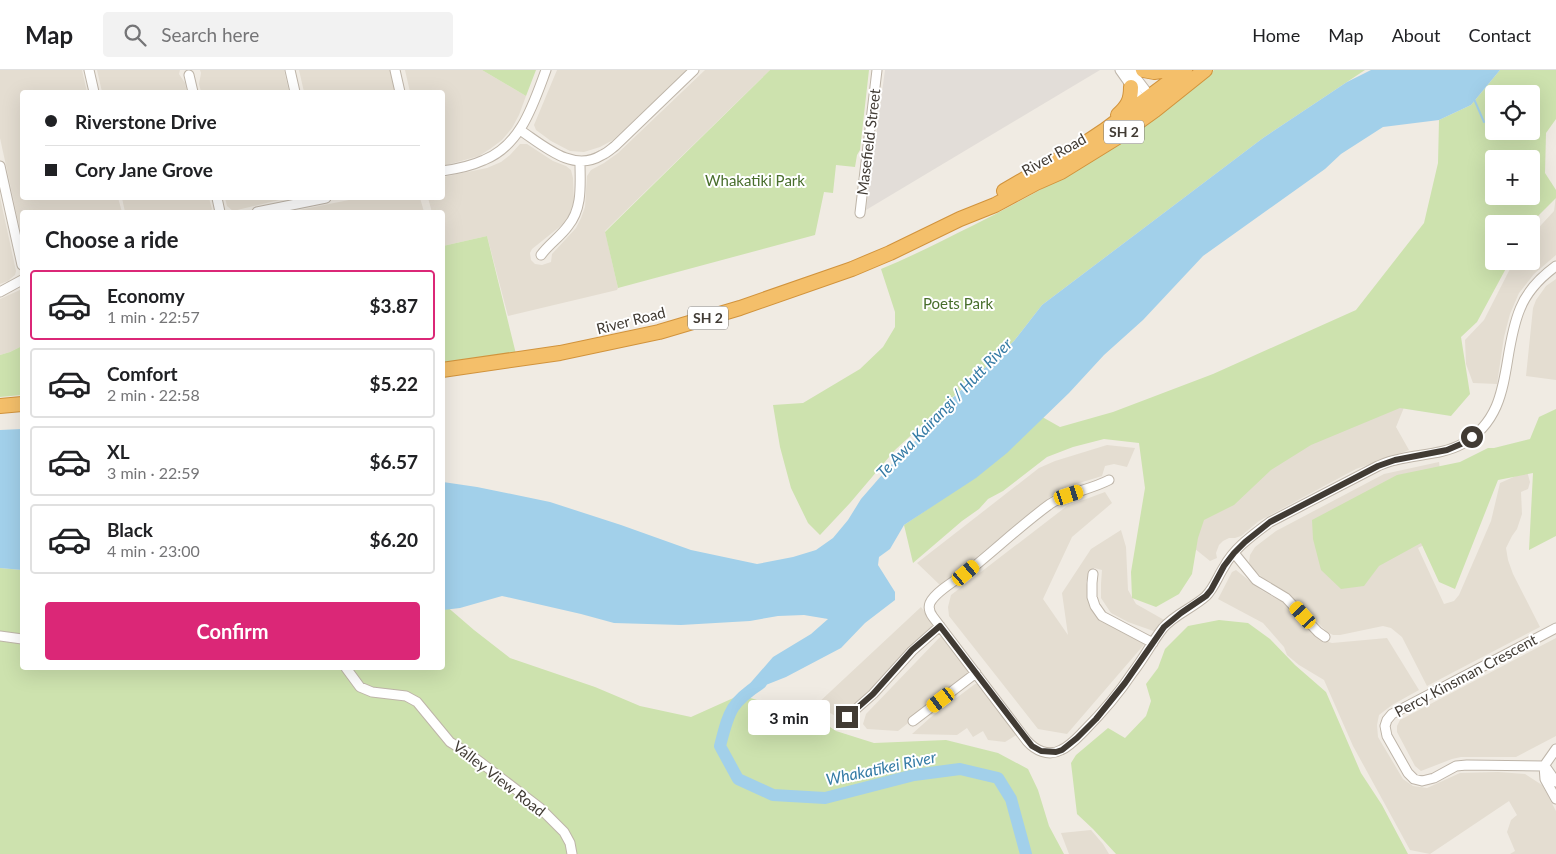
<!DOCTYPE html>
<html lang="en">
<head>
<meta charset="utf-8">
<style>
	:root { --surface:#fff; --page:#f2f2f2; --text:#202124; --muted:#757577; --line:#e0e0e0; --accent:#db2777 }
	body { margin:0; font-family:Lato,sans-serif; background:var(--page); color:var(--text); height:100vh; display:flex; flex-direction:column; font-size:19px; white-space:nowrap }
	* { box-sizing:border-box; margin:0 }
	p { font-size:16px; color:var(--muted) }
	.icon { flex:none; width:28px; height:28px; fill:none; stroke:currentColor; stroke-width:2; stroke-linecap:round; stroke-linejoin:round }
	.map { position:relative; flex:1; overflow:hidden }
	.side { position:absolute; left:20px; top:140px; width:425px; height:460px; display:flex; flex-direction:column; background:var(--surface); border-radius:5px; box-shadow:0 5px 20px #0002 }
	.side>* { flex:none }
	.top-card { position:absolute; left:20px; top:20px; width:425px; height:110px; border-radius:5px; box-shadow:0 5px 20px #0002; display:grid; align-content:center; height:110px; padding:0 25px; background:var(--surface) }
	.tools { position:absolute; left:1485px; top:15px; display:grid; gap:10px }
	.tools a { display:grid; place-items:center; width:55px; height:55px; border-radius:5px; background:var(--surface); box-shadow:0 5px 20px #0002; font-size:25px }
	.end { position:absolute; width:22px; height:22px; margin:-11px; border:6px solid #413b34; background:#fff; box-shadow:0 0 0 2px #fff }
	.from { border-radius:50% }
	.bubble { position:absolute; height:35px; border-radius:5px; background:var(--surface); box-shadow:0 5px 20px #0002; font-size:16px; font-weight:700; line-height:35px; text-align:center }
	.car { position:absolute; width:15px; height:30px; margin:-15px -8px; border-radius:6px; box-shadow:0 0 4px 1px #0007; background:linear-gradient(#f5c518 24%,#345 0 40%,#f5c518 0 76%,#345 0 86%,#f5c518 0) }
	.top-card b { display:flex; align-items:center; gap:18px; height:48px; font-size:19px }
	.top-card b+b { border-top:1px solid var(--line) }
	.top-card i { width:12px; height:12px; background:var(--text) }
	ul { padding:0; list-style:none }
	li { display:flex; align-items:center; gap:15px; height:70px; margin:0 10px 8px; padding:0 15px; border:2px solid var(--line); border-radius:5px }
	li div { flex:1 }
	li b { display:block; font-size:19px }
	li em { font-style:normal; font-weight:700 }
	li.selected { border-color:var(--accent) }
	li>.icon { width:45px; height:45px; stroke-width:1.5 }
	h2 { padding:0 25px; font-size:22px; line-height:60px }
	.cta { display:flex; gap:10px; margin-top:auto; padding:10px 25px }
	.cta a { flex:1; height:58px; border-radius:5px; background:var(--accent); color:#fff; font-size:20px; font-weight:700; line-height:58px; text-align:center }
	header { display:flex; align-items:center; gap:30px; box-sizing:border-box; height:70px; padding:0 25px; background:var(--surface); border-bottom:1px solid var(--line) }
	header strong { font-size:24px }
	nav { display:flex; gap:28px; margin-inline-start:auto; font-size:18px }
	.search { width:350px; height:45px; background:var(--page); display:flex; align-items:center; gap:12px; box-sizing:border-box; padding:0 18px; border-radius:5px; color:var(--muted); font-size:19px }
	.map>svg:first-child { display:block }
	.residential { fill:#e4ddd1 }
	.industrial { fill:#e2ddd8 }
	.green { fill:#cde2ae; fill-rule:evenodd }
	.water { fill:#a2d0ea }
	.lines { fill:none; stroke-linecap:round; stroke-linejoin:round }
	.stream { stroke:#a2d0ea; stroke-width:2 }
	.river { stroke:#a2d0ea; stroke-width:12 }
	.minor-casing { stroke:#beb5a9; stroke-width:11 }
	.highway-casing { stroke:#d1933c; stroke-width:16 }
	.minor { stroke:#fff; stroke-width:9 }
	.highway { stroke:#f4bf6a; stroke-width:14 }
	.route { stroke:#413b34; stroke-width:6 }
	.labels { text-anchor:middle; stroke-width:4; stroke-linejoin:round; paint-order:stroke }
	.shield { fill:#fff; stroke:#7a7671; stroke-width:1 }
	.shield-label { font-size:14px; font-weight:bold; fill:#413b34 }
	.street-label { font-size:15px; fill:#413b34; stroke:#fff }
	.park-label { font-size:15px; fill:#486e2c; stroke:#fff }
	.water-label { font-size:16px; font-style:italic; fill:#357ba5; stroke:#fff }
</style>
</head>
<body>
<header>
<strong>Map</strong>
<div class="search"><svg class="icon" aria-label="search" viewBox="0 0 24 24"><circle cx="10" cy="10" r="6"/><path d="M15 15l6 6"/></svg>Search here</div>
<nav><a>Home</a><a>Map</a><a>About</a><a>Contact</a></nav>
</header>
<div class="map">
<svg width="1556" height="784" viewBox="0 0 1556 784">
	<rect width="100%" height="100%" fill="#f0ebe3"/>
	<path class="residential" d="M0,0H82L87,22H22V128H118L122,142H22V169L0,68Z
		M97,0H180L179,4L185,13L187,22H102Z
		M200,0H284L289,22H201L199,14L201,3Z
		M299,0H390L396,22H304Z
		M405,0H482L526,26L519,45L512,58L502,70L490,79L479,86L443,96L442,22H410Z
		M557,0H687L613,70L600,77L584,82L570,81L551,71L536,60L534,55Z
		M705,0H770L605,161L618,218L617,220L508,246L487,166L443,176L442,142H432L428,128H442L443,107L487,98L501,92L510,85L520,74H527L553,91L566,96L571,100L573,108L574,131L567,151L532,179L530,183L531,190L535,194L542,195L551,192L552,184L576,158L581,148L585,137L587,106L591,100L604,93L618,83Z
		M1556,125V185L1534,204L1519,223L1510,244L1504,267L1497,314L1473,313L1466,294L1465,270L1484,250L1514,191H1531V166L1554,141Z
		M0,127L16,201L15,205L8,211L0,214Z
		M122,128H209L212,139L210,142H125Z
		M225,128H288L233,141L227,136Z
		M359,128H420L424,142H289Z
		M1556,209V310L1526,306L1533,238L1536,230L1546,216Z
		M22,219V276L10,282L0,285V229Z
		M1405,335L1396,357L1409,380L1356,399L1259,451L1241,466L1235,468H1229L1223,471L1219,475L1216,483L1217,488L1210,491L1194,478L1201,443L1280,379Z
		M1107,375L1135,378L1127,397L1114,394L1105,396L1102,406L1060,419L941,516L917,493L1039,398L1055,391Z
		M1439,392L1447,463L1418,478L1444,534L1454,531L1459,525L1491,451L1500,413L1527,401L1530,412L1528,419L1521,422L1522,444L1517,459L1512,466L1506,478L1508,490L1513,504L1540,557L1427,616L1402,567L1391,558L1383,556L1340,565H1333L1327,562L1289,524L1264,509L1252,498L1249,492L1250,485L1255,477L1276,461L1384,404Z
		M1105,422L1112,433L1072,467L1043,529L1068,565L1062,523L1091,479L1121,460L1126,477L1128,520L1136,534L1166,551L1159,563L1128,552L1111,543L1101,528V514L1102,500L1094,498L1086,512L1095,539L1107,554L1128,561L1148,570L1067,664L1038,659L949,546L948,537L951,525L1067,436Z
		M1236,500L1261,520L1286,534L1319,569L1332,573L1387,568L1419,620L1392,635L1379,645L1377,655L1378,667L1403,709L1413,716L1427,718L1460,703L1498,702L1525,704L1542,715L1556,741V784H1510L1515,781L1507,762L1511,750L1517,745L1509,731L1430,784L1410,780L1353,676L1324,610L1299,595L1287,585L1284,577L1263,553L1218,529L1232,502Z
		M921,537L935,555L858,634L839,640V648L816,635Z
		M941,566L947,567L969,597V605L898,661L867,659L863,654L866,644Z
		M1556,568V666L1516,687H1461L1452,689L1421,701L1415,696L1397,662V656L1400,650Z
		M975,614H981L1018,664L1005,672L988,670L983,661L973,667L967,658L957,665L912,664L931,647Z
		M1091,760L1103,774L1109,784H1069L1061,763Z"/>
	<path class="industrial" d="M885,0H1100L866,140Z"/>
	<path class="green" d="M482,0H536L526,26Z
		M770,0H869L860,80L857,85L855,97L836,95L833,123L824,122L815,165L618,218L605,162Z
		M1214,0H1365L1263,68L1042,235L1014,271L895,380L850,433L820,465L808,453L791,418L780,377L773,335L803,333L860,299L883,277L895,257V242L881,199C913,186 943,170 974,155C1059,112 1142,63 1214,0Z
		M1500,0H1556V49L1546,63L1545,103L1556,120V128L1535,149L1531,156V154H1494V191H1510L1477,252L1461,267L1470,324L1451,346L1400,338L1311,375L1271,400L1234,435L1204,450L1198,468L1192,504L1179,524L1156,537L1132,528L1131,502L1145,418L1139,373L1104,369L1073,377L1047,387L1003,421L988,429L979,439L962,451L913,493L904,455L944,428L1037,344L1060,357L1113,342L1213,304L1356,240L1424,153L1438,93L1439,50L1471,35ZM1494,24H1531V61H1494ZM1494,89H1531V126H1494Z
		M487,166L516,284L443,294V176Z
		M22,276V325L0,327V285L10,282Z
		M1556,339V466L1554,467L1529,480L1533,403L1498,410L1455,519L1439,512L1421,473L1379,496L1364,516L1341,519L1321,500L1313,469L1312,450L1397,405L1460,392L1488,378H1494L1530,369L1539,347Z
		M0,498L22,500V598H442V535H445L474,560L510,588L595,617L640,636L691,647L740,625L815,647L836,661L874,673L946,670L998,683L1028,699L1038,720L1049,756L1064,784H0Z
		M1219,550L1248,553L1270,569L1295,595L1326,622L1361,703L1382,735L1408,784H1116L1093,759L1077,744L1071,693L1076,685L1108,658L1125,668L1146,646L1151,631L1146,614L1158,598L1165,579L1188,556Z"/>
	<path class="water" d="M1371,0H1500L1471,35L1439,50L1383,57L1341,84L1325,99L1203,186L1143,250L1104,285L1069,323L1007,383L976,408L904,455L890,479L879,487L878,495L895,522V530L865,553L841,578L786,607L740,625L773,587L811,564L828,549L804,545L778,546L750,551L681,555L614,553L581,544L502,526L460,538L443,540V412L477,417L550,432L621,455L691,480L757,494L793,487L816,480L833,468L848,450L861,429L888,398L925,361L946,334L1014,271L1042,235L1263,68L1347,12Z
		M22,359V500L0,498V360Z"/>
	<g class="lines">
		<path class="stream" d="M1474,29L1484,52"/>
		<path class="river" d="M761,613C730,633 729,642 720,676L738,709L773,725L825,728L914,705L960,699L998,708L1011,729L1026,784"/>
		<defs>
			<path id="minor" d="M89,0L94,22
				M290,0L295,22
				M395,0L400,22
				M1120,0L1139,27L1148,29
				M1130,0L1146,21L1148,29
				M189,5L193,22
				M520,60C544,76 573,103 602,85C607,83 611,79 615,76L694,0
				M0,96L22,195
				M442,101C457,99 471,96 484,90C521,75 533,35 546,0
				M217,128L220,142
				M257,142L326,128
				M860,143L877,0
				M541,185C549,174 560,167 568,156C583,138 580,114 580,92
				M0,222L22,210
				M1109,410C1090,420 1068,422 1050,434C1021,455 994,481 966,503C956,510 935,522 930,533C928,538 930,543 933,547L1027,671C1035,680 1048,687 1061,680C1070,676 1077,668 1084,661C1102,643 1119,623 1133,602C1144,588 1152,572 1163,558C1175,544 1193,538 1206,526C1214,518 1218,506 1224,497C1234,478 1253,465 1270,452L1378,396C1383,394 1389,391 1396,390C1417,384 1442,385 1462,374C1515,344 1500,287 1520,239C1527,221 1541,207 1556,196
				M1234,483L1256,510L1286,528L1318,562L1325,567
				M1093,504L1092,513V527L1095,536L1102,546L1153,573
				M0,566L22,569
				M346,598L360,617L372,622L406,626L417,632L450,672L471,685L539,737L564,762L570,773L572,784
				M847,647L873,624L912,581L940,556
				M913,651L976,603
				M1544,696L1467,695L1456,696L1434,708L1422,711L1414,709L1408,703L1387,666L1385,656L1387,650L1392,644L1556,558
				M1544,696L1545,709L1556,729
				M1544,696L1556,679
				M1545,696L1556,712"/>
			<path id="highway" d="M1143,0L1154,2L1168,0
				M1118,45C1128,36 1131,30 1131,17
				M1004,121L1078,78L1105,60L1185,0
				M442,300L560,283L659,262L740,238L852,199L890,183L960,149L995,135L1036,113L1061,102L1116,68L1155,40L1205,0
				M0,336L22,334"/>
		</defs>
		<use href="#minor" class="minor-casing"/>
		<use href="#highway" class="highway-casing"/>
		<use href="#minor" class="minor"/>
		<use href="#highway" class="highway"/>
	</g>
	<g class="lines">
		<path class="route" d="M847,647L873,624L912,580L940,556L1032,676L1041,681L1056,682L1062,680L1077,668L1096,649L1125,613L1164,557L1181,543L1206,526L1211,520L1224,496L1234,483L1245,472L1270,452L1378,396L1395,390L1447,380L1461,374L1472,367"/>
	</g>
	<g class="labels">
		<g class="shield">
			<rect x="1104" y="50.5" width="40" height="23" rx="4"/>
			<rect x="688" y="236.5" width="40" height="23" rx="4"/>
		</g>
		<g class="shield-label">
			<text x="1124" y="67">SH 2</text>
			<text x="708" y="253">SH 2</text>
		</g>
		<g class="street-label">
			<text transform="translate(869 72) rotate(-83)" y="5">Masefield Street</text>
			<text transform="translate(1054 85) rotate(-29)" y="5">River Road</text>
			<text transform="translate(631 251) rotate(-14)" y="5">River Road</text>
			<text transform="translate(1466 606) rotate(-28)" y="5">Percy Kinsman Crescent</text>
			<text transform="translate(499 709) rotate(38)" y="5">Valley View Road</text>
		</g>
		<g class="park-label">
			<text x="755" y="116">Whakatiki Park</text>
			<text x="958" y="239">Poets Park</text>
		</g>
		<g class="water-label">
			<text transform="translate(944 338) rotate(-46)" y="6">Te Awa Kairangi / Hutt River</text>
			<text transform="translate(881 698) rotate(-12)" y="6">Whakatīkei River</text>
		</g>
	</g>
</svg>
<div class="tools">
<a><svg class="icon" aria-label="locate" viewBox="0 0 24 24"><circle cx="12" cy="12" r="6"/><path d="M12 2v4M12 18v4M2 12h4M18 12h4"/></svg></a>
<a>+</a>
<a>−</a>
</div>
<i class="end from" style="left:1472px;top:367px"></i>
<i class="end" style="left:847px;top:647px"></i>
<div class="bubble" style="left:748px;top:630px;width:82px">3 min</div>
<i class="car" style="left:1069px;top:425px;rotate:72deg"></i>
<i class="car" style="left:966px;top:503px;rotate:50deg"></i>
<i class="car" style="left:1303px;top:545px;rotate:318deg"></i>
<i class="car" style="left:941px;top:630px;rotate:233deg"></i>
<div class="top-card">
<b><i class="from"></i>Riverstone Drive</b>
<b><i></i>Cory Jane Grove</b>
</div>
<section class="side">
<h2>Choose a ride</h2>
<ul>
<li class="selected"><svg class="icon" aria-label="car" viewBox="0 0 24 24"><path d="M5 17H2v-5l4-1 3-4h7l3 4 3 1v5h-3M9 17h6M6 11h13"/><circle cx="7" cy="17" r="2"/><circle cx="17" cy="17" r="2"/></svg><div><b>Economy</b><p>1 min · 22:57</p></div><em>$3.87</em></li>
<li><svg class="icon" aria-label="car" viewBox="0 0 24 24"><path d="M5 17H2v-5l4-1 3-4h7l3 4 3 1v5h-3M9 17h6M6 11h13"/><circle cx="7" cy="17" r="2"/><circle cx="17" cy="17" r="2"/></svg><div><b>Comfort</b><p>2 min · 22:58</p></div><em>$5.22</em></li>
<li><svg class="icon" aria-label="car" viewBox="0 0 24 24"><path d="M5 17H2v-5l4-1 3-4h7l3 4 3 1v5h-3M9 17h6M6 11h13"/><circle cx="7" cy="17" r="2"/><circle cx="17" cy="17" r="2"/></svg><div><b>XL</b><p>3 min · 22:59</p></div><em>$6.57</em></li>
<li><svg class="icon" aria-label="car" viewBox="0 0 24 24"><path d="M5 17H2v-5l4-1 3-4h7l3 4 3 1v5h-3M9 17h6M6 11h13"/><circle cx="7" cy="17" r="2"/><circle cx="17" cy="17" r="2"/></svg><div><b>Black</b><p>4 min · 23:00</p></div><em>$6.20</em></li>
</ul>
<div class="cta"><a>Confirm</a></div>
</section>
</div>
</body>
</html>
